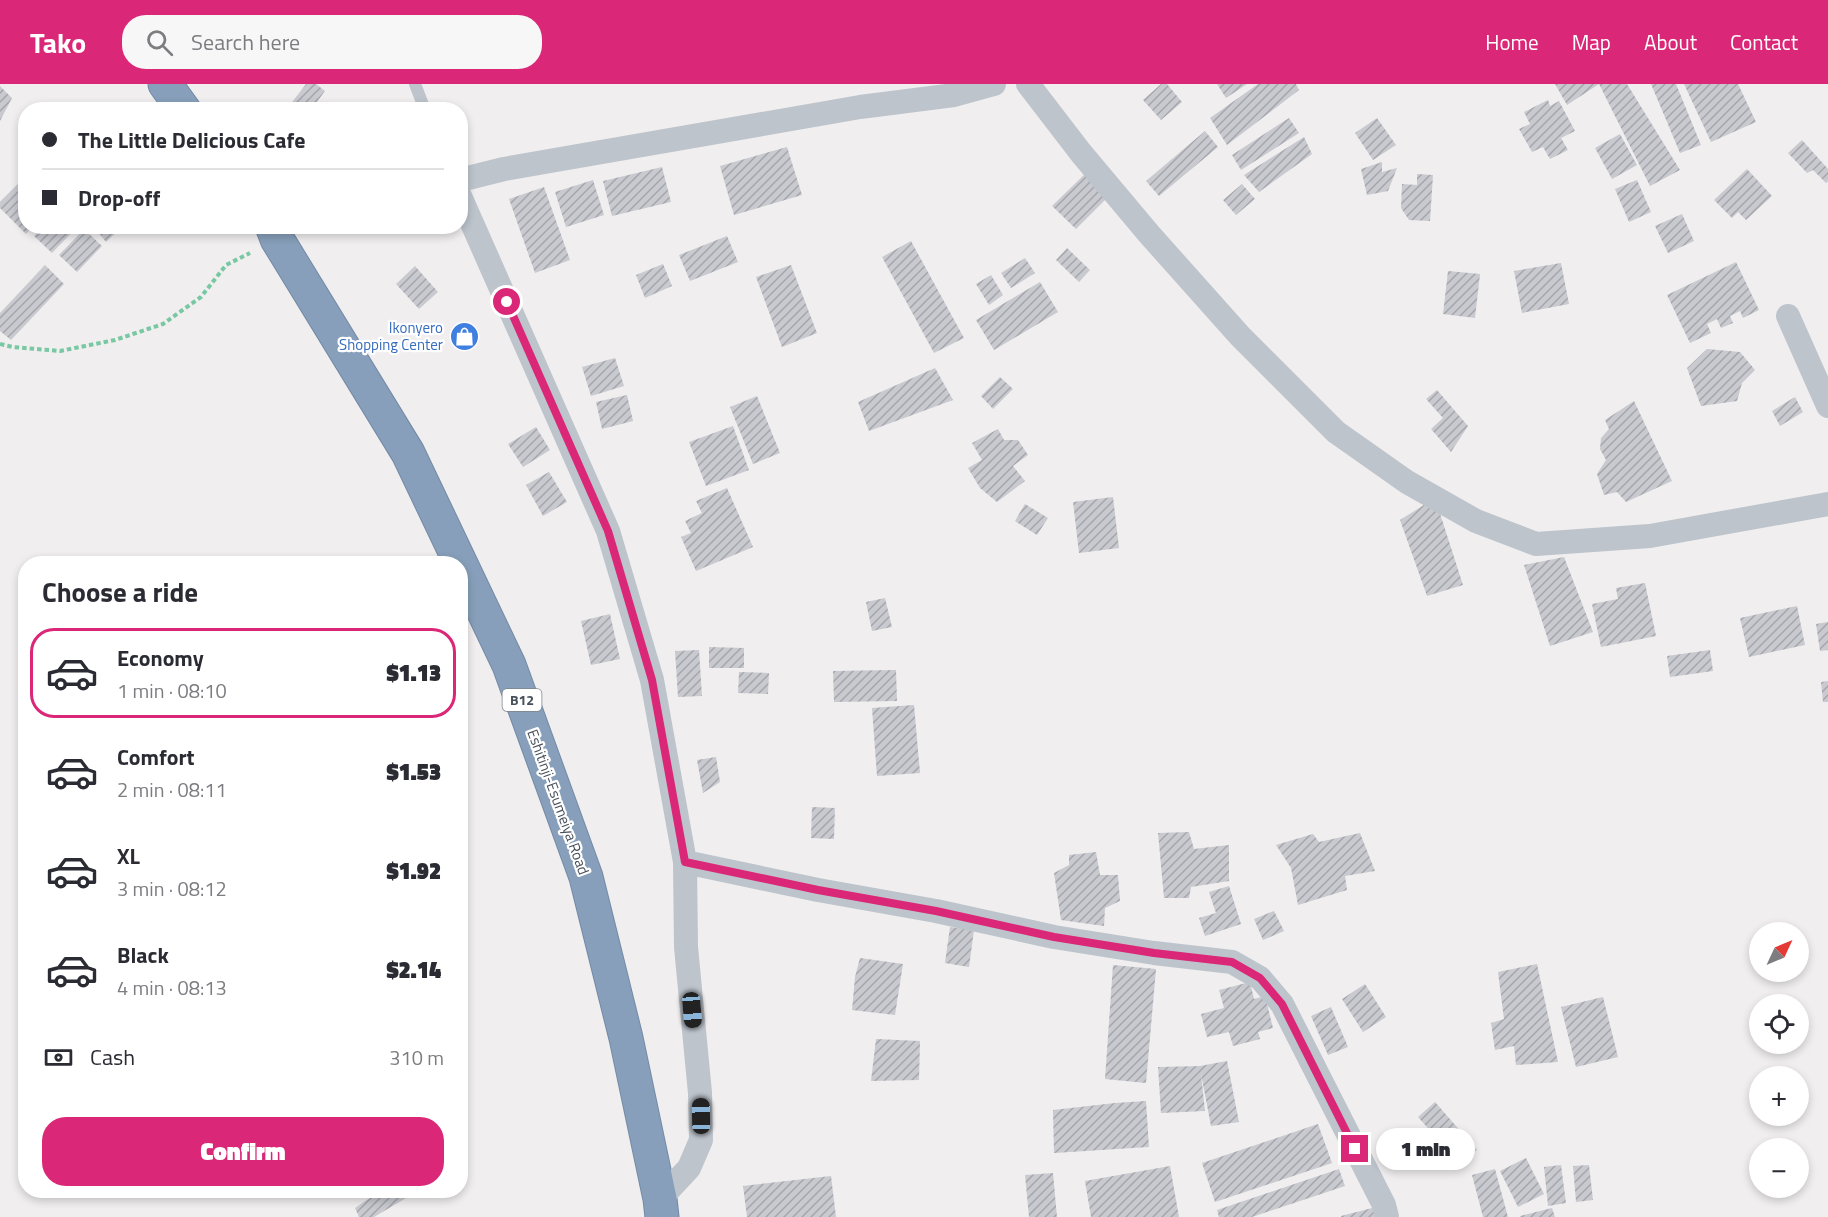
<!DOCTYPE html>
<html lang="en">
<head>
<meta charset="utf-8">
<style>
	:root { --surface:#fff; --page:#f7f7f7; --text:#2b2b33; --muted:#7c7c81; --line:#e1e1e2; --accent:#db2777 }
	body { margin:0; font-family:"Titillium Web",sans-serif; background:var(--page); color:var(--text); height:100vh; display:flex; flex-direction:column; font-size:22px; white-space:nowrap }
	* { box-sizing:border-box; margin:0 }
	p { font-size:20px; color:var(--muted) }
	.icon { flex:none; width:33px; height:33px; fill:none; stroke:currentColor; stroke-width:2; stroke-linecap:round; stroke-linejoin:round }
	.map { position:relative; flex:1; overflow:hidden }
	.details { position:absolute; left:18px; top:472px; width:450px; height:642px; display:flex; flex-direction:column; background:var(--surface); border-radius:24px; box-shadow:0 3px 9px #0003 }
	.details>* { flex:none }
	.top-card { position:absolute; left:18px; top:18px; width:450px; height:132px; border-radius:24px; box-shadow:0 3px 9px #0003; display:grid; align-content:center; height:132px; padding:0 24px; background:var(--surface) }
	.needle { width:39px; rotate:46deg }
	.buttons { position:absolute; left:1749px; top:838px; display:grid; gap:12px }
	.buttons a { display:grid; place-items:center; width:60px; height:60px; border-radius:50%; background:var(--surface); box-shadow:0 3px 9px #0003; font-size:30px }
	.end { position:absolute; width:27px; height:27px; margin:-14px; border:8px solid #db2777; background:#fff; box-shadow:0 0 0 3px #fff }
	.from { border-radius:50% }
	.bubble { position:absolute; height:42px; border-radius:21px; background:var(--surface); box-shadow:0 3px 9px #0003; font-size:20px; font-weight:800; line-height:42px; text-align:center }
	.car { position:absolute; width:18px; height:36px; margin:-18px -9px; border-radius:8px; box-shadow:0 0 4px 2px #0007; background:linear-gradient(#222 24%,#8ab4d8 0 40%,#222 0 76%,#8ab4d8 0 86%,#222 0) }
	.top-card b { display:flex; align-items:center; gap:21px; height:57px; font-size:22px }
	.top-card b+b { border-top:2px solid var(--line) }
	.top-card i { width:15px; height:15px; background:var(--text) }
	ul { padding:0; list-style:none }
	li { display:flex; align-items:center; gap:18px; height:90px; margin:0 12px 9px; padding:0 12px; border:3px solid transparent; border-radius:24px }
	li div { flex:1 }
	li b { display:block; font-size:22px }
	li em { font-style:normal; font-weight:800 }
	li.on { border-color:var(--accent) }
	li>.icon { width:54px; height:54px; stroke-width:1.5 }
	h2 { padding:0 24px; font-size:27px; line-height:72px }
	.pay { display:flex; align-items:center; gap:15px; height:66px; padding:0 24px; font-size:22px }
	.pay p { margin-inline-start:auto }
	.action { display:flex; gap:12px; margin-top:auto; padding:12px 24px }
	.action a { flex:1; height:69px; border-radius:24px; background:var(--accent); color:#fff; font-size:24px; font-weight:800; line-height:69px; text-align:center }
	header { display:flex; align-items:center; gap:36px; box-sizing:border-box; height:84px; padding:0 30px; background:var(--accent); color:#fff }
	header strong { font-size:28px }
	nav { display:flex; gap:33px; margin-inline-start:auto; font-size:21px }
	.search { width:420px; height:54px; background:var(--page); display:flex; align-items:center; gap:15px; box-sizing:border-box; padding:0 21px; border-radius:24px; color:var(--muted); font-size:22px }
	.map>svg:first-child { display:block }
	.building { fill:url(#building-hatch) }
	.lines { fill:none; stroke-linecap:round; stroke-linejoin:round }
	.highway-casing { stroke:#738aa6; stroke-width:35 }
	.path { stroke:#77c8a3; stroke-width:4; stroke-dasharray:4.5 3; stroke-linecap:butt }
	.lane { stroke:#bdc4cc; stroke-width:12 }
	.street { stroke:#bdc4cc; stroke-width:24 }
	.highway { stroke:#879fba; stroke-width:33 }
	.route { stroke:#db2777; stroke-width:8 }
	.labels { text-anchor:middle; stroke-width:4.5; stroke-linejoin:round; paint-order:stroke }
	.shield { fill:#fff; stroke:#7e848c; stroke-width:1.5 }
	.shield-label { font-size:14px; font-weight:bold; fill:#47505a }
	.shop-label { font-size:15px; fill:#366cbe; stroke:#fff; text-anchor:end }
	.street-label { font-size:15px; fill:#47505a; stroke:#fff }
</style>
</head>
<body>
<header>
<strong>Tako</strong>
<div class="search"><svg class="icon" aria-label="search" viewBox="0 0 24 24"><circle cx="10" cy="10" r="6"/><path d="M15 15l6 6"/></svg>Search here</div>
<nav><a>Home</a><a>Map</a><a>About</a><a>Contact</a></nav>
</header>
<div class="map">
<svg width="1828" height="1133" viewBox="0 0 1828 1133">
	<defs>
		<pattern id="building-hatch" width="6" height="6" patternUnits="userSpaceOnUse" patternTransform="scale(1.5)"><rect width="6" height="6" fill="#c8cad0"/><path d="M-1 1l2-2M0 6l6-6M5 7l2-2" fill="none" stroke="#a4a6ac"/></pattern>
	</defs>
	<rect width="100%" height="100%" fill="#f0eeee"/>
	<path class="building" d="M306,0H316L325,7L311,26H286Z
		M1161,0H1167L1182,18L1161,36L1143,16Z
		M1217,0H1247L1226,14Z
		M1258,0H1296L1299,6L1227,61L1210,34Z
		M1555,0H1599L1567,21Z
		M1599,0H1627L1680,86L1650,102Z
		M1651,0H1676L1701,61L1680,69Z
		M1684,0H1738L1756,38L1711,58Z
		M0,2L12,14L0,37Z
		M1548,16L1550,22L1559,17L1575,47L1561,54L1568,66L1550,75L1543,63L1532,68L1519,45L1530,40L1524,28Z
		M1289,34L1299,49L1241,86L1232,71Z
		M1377,34L1396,61L1373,76L1355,49Z
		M1205,47L1218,63L1159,112L1146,97Z
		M1620,50L1637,81L1612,95L1595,64Z
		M1304,53L1312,70L1259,108L1244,91Z
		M1802,56L1828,85V97L1826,99L1813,86L1807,89L1788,69Z
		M787,63L802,111L734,131L720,82Z
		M1382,78V88L1397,84L1388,107L1367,111L1361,85Z
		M662,83L671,118L612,132L603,97Z
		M1747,85L1772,112L1746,136L1738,128L1732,134L1714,116Z
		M1087,88L1110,111L1076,145L1052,122Z
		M1417,90L1433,91L1430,137L1409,136L1401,124L1402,100L1417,101Z
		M593,96L604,131L566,143L555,108Z
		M1637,96L1651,128L1629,138L1615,105Z
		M21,97L26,101V142H33L26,150L0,124V118Z
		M1242,100L1255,115L1236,131L1223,116Z
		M544,103L570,176L535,189L509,115Z
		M1682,130L1694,157L1668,169L1655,142Z
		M44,142H78L52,169L34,152Z
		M93,142H123L106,158Z
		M84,145L102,162L77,188L59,171Z
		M727,152L738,178L690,197L679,171Z
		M911,157L964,254L934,269L882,173Z
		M1067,164L1090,186L1079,198L1056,176Z
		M1025,174L1035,189L1011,204L1001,189Z
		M1736,178L1759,226L1743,234L1740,227L1730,232L1733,239L1721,244L1717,235L1707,240L1711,249L1690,259L1667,211Z
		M1561,179L1569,220L1522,229L1514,187Z
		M663,180L672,202L645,214L636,191Z
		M45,181L64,200L11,256L0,247V229Z
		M791,181L817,249L782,263L756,193Z
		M415,182L438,208L419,225L396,200Z
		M1448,187L1480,190L1475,234L1443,230Z
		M991,191L1003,211L989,221L976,200Z
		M1040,198L1058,228L994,266L976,236Z
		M1707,265L1740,268L1755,286L1742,299L1737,317L1701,322L1687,284Z
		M615,274L624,302L591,312L582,283Z
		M935,284L953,316L869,347L858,318Z
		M1000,293L1013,305L993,325L981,312Z
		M1437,306L1468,342L1451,368L1431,345L1443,334L1426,315Z
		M627,311L633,337L602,345L596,318Z
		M757,312L780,369L753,380L730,323Z
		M1795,313L1803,328L1780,342L1772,327Z
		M1634,317L1672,397L1626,418L1617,408L1604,411L1597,390L1606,376L1600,365L1601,354L1609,345L1605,336Z
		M733,342L749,386L706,402L689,358Z
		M536,343L550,366L523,383L508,360Z
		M998,345L1004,356H1018L1028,371L1013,382L1025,397L997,418L980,404L968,384L982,376L972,359Z
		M549,388L567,418L543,432L526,401Z
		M727,404L753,463L696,487L681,453L691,449L685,437L702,429L696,417Z
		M1113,413L1119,464L1079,469L1073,418Z
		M1435,414L1463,501L1427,512L1400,436Z
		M1025,420L1048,434L1037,451L1015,437Z
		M1564,473L1593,548L1550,562L1524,481Z
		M1645,499L1656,552L1601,563L1592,520L1618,515L1616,504Z
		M885,514L892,543L872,547L866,518Z
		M1797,522L1805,561L1749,573L1740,534Z
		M610,530L620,575L591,581L581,537Z
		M1828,538V566L1820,567L1816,540Z
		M709,563L744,564V584H709Z
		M699,566L702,612L678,613L675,567Z
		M1710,566L1713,587L1670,593L1667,572Z
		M896,586L897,617L834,618L833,587Z
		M739,588L769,589L768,610L738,609Z
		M1828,597V618H1823L1821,598Z
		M914,621L920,689L877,692L872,624Z
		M716,673L720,698L703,709L697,676Z
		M812,723L835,724L834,755L811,754Z
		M1189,748L1194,765L1229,761V797L1191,803L1189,814H1164L1158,749Z
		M1360,749L1375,787L1345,792L1347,806L1298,821L1291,784L1276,761L1313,750L1319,758Z
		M1096,768L1100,791H1118L1120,817L1105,824L1104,842L1061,836L1054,789L1069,781V771Z
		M1229,802L1241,840L1205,852L1199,834L1216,829L1209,808Z
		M1274,827L1284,847L1263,856L1254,835Z
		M950,843L974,846L969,883L945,879Z
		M860,874L903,880L895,931L852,926L855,893Z
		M1537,880L1558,978L1516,981L1514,962L1495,966L1491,939L1504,935L1498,888Z
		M1113,881L1156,885L1146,999L1105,995Z
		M1250,898L1254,915L1265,912L1273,944L1258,948L1260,955L1233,962L1229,948L1207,953L1201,930L1224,924L1219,906Z
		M1365,900L1386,933L1363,948L1342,915Z
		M1603,913L1618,973L1576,983L1561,923Z
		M1331,923L1348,963L1328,971L1311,932Z
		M876,955L920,957L919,996L871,997Z
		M1227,977L1239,1038L1211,1042L1201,990L1205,1027L1161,1029L1158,983L1200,982Z
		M1146,1017L1149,1063L1054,1069L1053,1026L1115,1019Z
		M1435,1018L1477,1066L1460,1080L1418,1033Z
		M1318,1040L1332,1079L1215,1118L1202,1079Z
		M1526,1074L1544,1110L1518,1123L1500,1087Z
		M1561,1081L1566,1119L1548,1122L1544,1083Z
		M1589,1081L1593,1116L1576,1118L1573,1082Z
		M1170,1082L1179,1133H1091L1085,1097Z
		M1339,1085L1345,1102L1252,1133H1219L1217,1126Z
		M1495,1085L1508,1133H1483L1472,1091Z
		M1053,1089L1057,1133H1029L1025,1091Z
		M831,1092L836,1133H747L743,1102Z
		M380,1107H418L374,1133H359L355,1124Z
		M1384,1121L1387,1133H1341V1132Z
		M1552,1124L1555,1133H1520V1132Z"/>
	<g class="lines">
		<defs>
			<path id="highway" d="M165,0L184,26
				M272,142L277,155L408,369L509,581L586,793L626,954L660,1115L662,1133"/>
		</defs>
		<use href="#highway" class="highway-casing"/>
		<path class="path" d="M0,260L13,263L60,267L115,256L163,240L201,213L226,181L250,169"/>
		<path class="lane" d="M415,0L425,26"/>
		<path class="street" d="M1028,0L1081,69L1149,150L1240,252L1336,348L1407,398L1476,437L1536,460L1650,452L1828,420
			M460,96L504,85L860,23L954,11L994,0
			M460,112L608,447L652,596L685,778L686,863L700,1009L701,1056L689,1084L660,1115
			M1788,232L1828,322
			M685,778L818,806L936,827L1054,853L1154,869L1232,878L1260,894L1282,920L1384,1121L1387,1133"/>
		<use href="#highway" class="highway"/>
	</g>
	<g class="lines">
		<path class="route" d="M507,218L608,447L652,596L685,778L818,806L936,827L1054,853L1154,869L1232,878L1260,894L1282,920L1355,1065"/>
	</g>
	<defs>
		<symbol id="shop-disc" viewBox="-11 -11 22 22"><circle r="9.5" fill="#3f7fe0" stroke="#fff"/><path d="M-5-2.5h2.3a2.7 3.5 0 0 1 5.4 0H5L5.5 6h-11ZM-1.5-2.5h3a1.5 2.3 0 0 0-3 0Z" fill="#fff"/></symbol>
	</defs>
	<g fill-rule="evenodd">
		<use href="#shop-disc" x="448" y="236" width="33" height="33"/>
	</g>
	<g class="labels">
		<rect class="shield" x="502.5" y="605" width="39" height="22" rx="4.5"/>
		<g class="shield-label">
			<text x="522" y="621">B12</text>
		</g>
		<g class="shop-label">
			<text x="443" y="249">Ikonyero<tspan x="443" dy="17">Shopping Center</tspan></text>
		</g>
		<g class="street-label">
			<text transform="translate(558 718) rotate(70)" y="5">Eshitinji-Esumeiya Road</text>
		</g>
	</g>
</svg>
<div class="buttons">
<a><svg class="needle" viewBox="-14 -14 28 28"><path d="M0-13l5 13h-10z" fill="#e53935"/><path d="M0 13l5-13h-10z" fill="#7c7c81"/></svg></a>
<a><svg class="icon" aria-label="locate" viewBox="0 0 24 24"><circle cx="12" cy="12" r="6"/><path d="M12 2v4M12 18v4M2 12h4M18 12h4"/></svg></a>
<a>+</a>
<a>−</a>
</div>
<i class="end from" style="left:507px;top:218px"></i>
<i class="end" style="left:1355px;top:1065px"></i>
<div class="bubble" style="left:1376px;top:1044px;width:99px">1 min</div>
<i class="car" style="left:692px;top:926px;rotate:175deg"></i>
<i class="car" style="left:701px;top:1032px;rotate:359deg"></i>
<div class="top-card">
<b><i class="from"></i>The Little Delicious Cafe</b>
<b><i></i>Drop-off</b>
</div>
<section class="details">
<h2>Choose a ride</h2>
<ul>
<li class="on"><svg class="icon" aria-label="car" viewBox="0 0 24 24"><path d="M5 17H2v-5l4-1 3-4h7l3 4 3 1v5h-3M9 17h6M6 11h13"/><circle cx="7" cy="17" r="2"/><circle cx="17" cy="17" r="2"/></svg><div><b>Economy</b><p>1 min · 08:10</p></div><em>$1.13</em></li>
<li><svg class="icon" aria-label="car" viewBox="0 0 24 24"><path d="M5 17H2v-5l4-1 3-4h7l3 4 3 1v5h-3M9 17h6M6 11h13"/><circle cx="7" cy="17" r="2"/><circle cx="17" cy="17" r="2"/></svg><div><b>Comfort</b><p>2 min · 08:11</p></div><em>$1.53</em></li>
<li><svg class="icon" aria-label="car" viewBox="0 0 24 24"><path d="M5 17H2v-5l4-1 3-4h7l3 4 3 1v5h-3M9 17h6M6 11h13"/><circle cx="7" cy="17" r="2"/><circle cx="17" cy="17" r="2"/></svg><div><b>XL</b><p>3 min · 08:12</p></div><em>$1.92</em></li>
<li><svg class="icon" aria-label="car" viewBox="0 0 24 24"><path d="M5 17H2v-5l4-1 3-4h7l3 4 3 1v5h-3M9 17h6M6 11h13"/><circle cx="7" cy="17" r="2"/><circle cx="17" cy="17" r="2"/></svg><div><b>Black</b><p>4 min · 08:13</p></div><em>$2.14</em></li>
</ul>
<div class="pay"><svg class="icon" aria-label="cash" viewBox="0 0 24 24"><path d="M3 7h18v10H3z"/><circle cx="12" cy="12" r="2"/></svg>Cash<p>310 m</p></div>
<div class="action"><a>Confirm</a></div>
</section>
</div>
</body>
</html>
